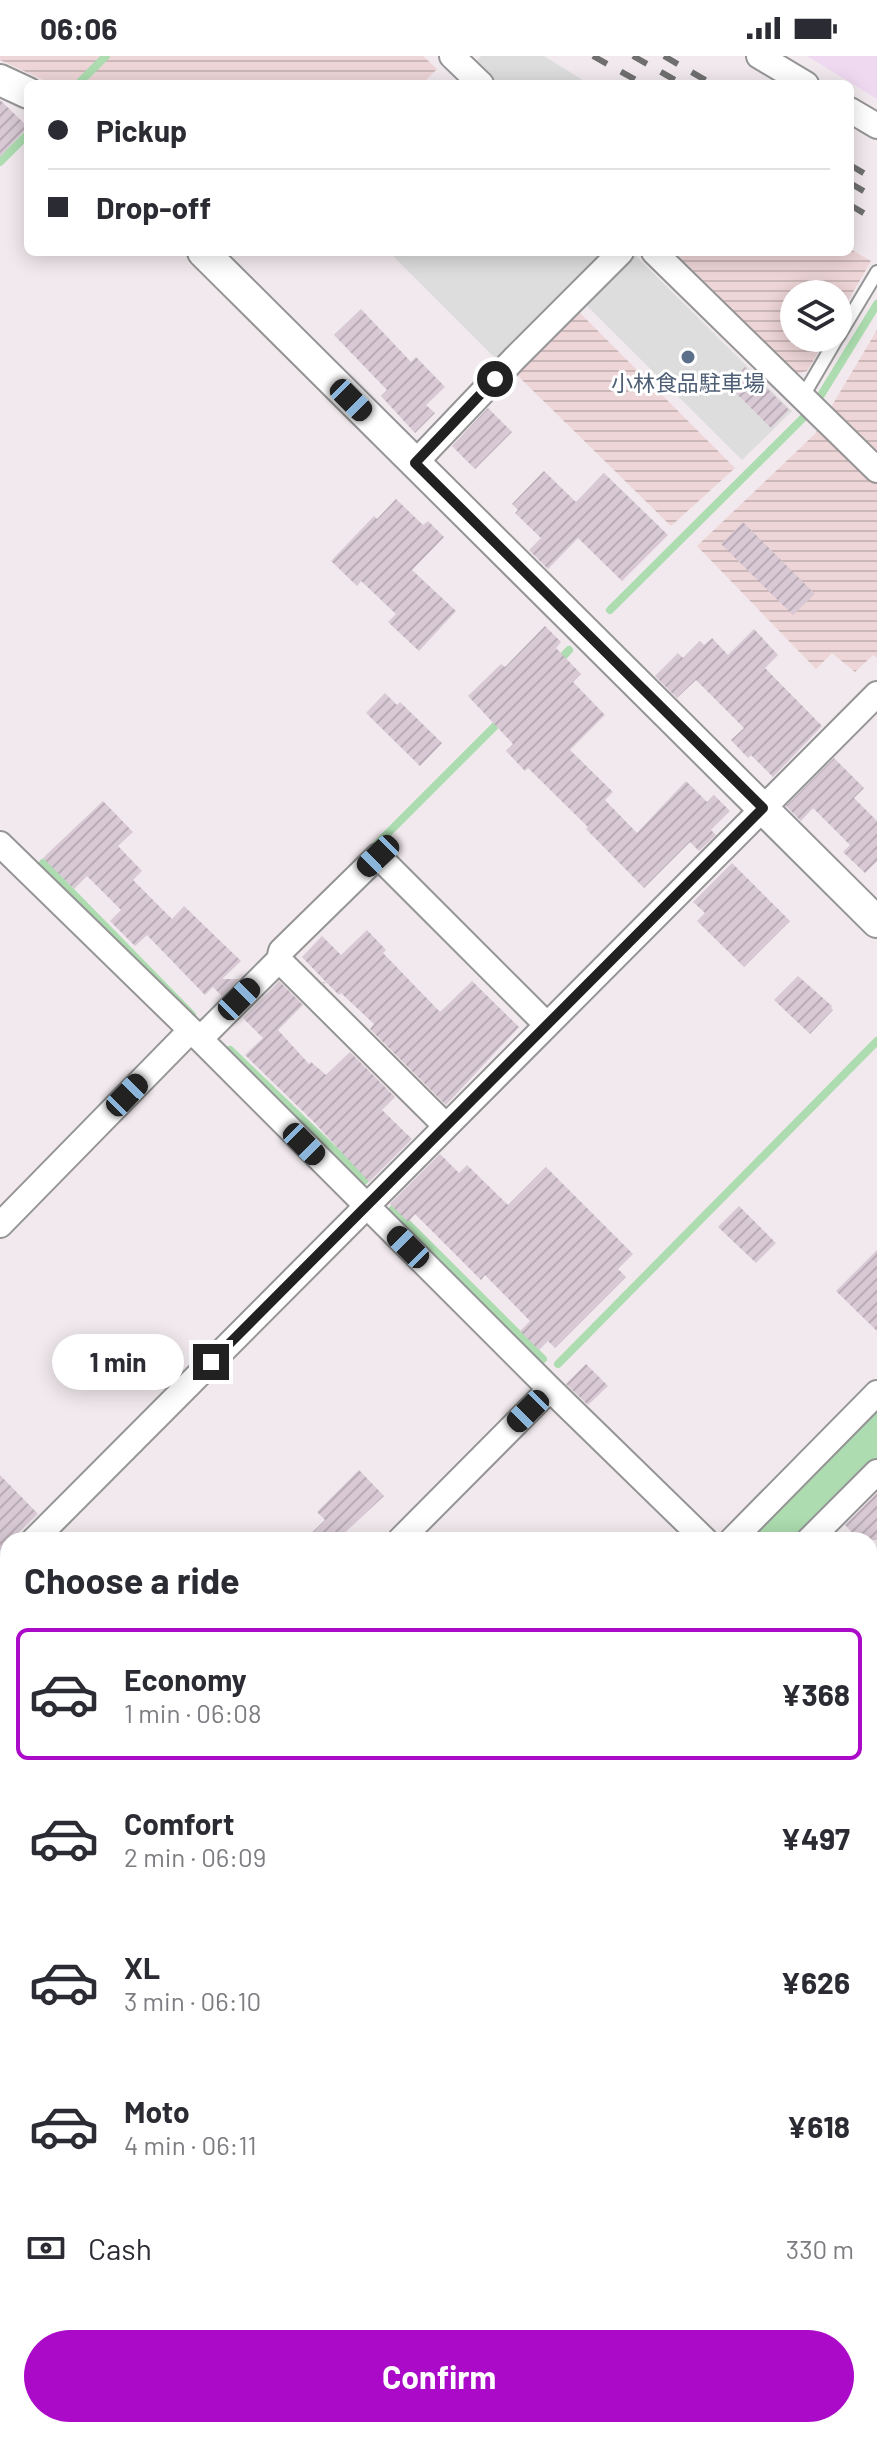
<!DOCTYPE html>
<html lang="en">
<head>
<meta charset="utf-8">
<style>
	:root { --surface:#fff; --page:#f7f7f7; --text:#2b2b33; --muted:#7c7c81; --line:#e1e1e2; --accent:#ab0ac8 }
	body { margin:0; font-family:Barlow,"Noto Sans JP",sans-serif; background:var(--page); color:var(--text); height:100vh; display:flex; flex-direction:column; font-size:30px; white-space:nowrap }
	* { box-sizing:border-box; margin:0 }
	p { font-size:26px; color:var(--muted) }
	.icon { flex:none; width:44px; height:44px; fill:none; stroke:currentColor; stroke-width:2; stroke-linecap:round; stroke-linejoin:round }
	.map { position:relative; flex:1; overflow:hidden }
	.drawer { position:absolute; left:0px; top:1476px; width:878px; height:906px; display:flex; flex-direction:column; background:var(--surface); border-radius:24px 24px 0 0; box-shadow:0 4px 20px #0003 }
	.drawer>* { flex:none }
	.top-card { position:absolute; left:24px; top:24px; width:830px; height:176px; border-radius:12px; box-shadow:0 4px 20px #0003; display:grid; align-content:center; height:176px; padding:0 24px; background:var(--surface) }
	.fabs { position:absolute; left:780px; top:224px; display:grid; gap:16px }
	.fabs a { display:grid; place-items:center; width:72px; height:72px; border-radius:50%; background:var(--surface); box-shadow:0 4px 20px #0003; font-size:40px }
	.end { position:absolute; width:36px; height:36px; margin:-18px; border:10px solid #212121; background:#fff; box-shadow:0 0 0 4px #fff }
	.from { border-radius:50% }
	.bubble { position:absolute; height:56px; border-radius:28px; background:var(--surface); box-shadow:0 4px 20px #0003; font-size:26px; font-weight:700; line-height:56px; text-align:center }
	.car { position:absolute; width:24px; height:48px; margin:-24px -12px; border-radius:10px; box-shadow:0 0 6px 2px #0007; background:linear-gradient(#222 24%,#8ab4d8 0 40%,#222 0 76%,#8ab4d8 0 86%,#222 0) }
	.top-card b { display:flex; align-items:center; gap:28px; height:76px; font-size:30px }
	.top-card b+b { border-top:2px solid var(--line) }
	.top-card i { width:20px; height:20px; background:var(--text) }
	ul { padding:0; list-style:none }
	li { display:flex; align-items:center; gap:24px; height:132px; margin:0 16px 12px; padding:0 8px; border:4px solid transparent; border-radius:12px }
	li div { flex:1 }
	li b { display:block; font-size:30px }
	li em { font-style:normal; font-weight:700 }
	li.active { border-color:var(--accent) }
	li>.icon { width:72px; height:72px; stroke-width:1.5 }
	h2 { padding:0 24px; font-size:36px; line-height:96px }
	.pay { display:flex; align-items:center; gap:20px; height:88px; padding:0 24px; font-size:30px }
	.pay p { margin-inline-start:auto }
	.primary-button { display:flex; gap:16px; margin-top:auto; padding:16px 24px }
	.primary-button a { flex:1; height:92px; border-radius:48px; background:var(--accent); color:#fff; font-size:32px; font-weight:700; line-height:92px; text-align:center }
	.status { display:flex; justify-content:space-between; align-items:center; height:56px; padding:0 40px; background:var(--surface); direction:ltr }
	.status svg { height:22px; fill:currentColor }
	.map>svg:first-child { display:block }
	.commercial { fill:#eed9f0 }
	.farmland { fill:url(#farmland-rules) }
	.parking { fill:#ddd }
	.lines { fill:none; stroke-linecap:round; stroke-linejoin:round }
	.stream { stroke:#acdcaf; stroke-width:8 }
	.river { stroke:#acdcaf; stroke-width:50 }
	.building { fill:url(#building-hatch) }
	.service-casing { stroke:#959595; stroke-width:16 }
	.minor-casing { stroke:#959595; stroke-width:28 }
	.tertiary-casing { stroke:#959595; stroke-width:34 }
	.service { stroke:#fff; stroke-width:12 }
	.minor { stroke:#fff; stroke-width:24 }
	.tertiary { stroke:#fff; stroke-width:30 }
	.rail { stroke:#6f6f6f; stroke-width:6; stroke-dasharray:16 16; stroke-linecap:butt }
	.route { stroke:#212121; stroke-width:10 }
	.service-dot { fill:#5c6f8a; stroke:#fff; stroke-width:3 }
	.labels { text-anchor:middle; stroke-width:6; stroke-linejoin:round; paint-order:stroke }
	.service-label { font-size:22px; fill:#4e5e75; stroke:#fff }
</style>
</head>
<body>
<div class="status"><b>06:06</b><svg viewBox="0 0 49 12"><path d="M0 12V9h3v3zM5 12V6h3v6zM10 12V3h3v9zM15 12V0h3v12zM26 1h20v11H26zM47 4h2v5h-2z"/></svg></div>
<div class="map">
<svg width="877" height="2381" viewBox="0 0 877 2381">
	<defs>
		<pattern id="farmland-rules" width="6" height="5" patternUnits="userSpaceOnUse" patternTransform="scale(2)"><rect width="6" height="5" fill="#eed5d7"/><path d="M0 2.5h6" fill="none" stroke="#ccb7b8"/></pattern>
		<pattern id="building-hatch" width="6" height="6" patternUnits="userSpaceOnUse" patternTransform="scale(2)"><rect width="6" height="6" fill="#d8c9d4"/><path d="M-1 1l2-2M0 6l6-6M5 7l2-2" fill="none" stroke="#b9acb6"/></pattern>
	</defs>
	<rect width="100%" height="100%" fill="#f1e9ed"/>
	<path class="commercial" d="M807,0H877V43Z"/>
	<path class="farmland" d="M0,0H423L437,13L422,28H52L0,4Z
		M850,193L871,205L838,262V238H794V282H827L807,315L793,319L667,196H850Z
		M577,254L735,412L671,470L517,319Z
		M877,274V602L873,599L855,616L832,597L816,613L697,490L815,378Z"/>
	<path class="parking" d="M481,0H544L589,28H495L475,7Z
		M389,196H605L498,305Z
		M634,198L792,355L742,404L584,247Z"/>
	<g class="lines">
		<path class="stream" d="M78,28L106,0
			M0,106L28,78
			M821,339L877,248
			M610,554L805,360
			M557,607L569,594
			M371,794L503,662
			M43,807L192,959
			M230,994L365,1124
			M393,1153L543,1303
			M558,1308L877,985"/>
		<path class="river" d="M774,1484L877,1380
			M0,2262L8,2254"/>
	</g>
	<path class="building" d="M0,44L28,71L0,101Z
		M361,253L411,306L416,301L445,331L426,349L435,357L415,377L381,340L387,334L334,279Z
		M745,311L789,354L771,372L728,329Z
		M488,352L512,376L475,413L452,390Z
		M544,415L576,446L604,417L668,479L622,525L578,482L548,513L529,494L541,482L515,457L518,454L512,448Z
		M396,443L423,469L428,465L444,481L412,514L456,555L419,595L388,566L396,558L361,525L357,530L331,505L374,460L377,463Z
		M743,466L815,538L793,559L721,488Z
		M545,570L561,586L556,592L581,618L573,626L605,659L570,694L613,736L605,744L637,777L686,725L707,746L714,739L730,755L711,774L716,779L699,795L690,786L644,832L586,773L588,771L528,712L525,715L506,695L513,688L468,640L501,608L505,611Z
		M754,573L778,599L765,612L822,670L773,721L751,699L748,702L731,684L744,672L696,624L677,642L655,620L678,597L683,602L700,585L704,589L712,582L728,599Z
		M385,637L397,649L400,646L442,687L420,710L366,657Z
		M834,702L864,732L854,742L877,765V805L865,817L843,796L850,789L813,752L801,765L786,750Z
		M103,745L133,776L118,790L142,815L133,824L172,863L184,850L241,905L222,923H239L222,940L213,931L205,939L147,879L135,890L110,865L121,854L87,820L74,833L43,802Z
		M732,807L790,865L744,911L697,865L705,857L693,846Z
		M367,874L386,894L383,897L440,956L472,925L519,971L446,1049L370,973L374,968L341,937L339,939L326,926L325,928L322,926H326L302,901L322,880L341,899Z
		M798,920L832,950L831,952L833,954L810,978L774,944Z
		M279,925L303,949L278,974L309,1008L311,1006L326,1019L350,996L395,1041L382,1054L412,1083L369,1126L314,1066L245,999L263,982L243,962Z
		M440,1098L459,1117L467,1109L508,1149L546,1111L633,1198L618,1213L626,1221L555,1292L548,1285L539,1294L520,1275L530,1265L485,1219L481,1224L415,1158L408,1166L390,1148Z
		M739,1150L776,1187L756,1207L718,1171Z
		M877,1194V1275L836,1235Z
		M586,1308L608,1330L588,1349L566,1328Z
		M359,1414L384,1440L337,1484H304L325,1464L317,1456Z
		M0,1419L38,1458L11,1484H8V1487L0,1495Z
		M877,1437V1484H859L845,1469Z"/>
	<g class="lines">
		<defs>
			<path id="service" d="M838,281L877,216
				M803,340L837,282
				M870,2055L877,2062"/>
			<path id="minor" d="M452,0L481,28
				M759,0L806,28
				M850,54L877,70
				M654,196L877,414
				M415,407L515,302L621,196
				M0,788L200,983L550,1333L705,1484
				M279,904L446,1070
				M200,983L279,904L281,895L378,800L546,968
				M0,1169L191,974
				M34,1484L877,638
				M400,1484L550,1333
				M732,1484L877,1337
				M809,1484L877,1416
				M0,1518L8,1510
				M870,1626L877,1631
				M0,1887L8,1879
				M870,2123L877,2116
				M0,2225L8,2217
				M0,2303L8,2294
				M178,2374L185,2381
				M570,2374L577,2381
				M860,2374L867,2381
				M253,2381L260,2374
				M614,2381L621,2374"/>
			<path id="tertiary" d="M0,24L28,37
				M203,196L877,866"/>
		</defs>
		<use href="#service" class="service-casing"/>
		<use href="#minor" class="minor-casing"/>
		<use href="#tertiary" class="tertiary-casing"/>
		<use href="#service" class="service"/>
		<use href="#minor" class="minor"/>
		<use href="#tertiary" class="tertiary"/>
		<path class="rail" d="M593,0L643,28
			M633,0L682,28
			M664,0L712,28
			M850,109L877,125
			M850,127L877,143
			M850,149L877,165"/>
	</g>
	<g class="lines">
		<path class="route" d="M211,1306L763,752L415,407L495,323"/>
	</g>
	<circle class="service-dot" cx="688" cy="301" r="8"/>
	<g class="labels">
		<g class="service-label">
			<text x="688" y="335">小林食品駐車場</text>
		</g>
	</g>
</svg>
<div class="fabs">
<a><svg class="icon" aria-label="layers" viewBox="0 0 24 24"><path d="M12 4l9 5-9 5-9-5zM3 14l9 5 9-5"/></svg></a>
</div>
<i class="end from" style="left:495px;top:323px"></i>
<i class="end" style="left:211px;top:1306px"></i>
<div class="bubble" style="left:52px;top:1278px;width:132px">1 min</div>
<i class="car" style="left:351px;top:344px;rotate:135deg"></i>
<i class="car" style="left:378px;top:800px;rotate:226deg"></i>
<i class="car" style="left:239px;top:943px;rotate:45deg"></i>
<i class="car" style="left:127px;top:1039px;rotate:44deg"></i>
<i class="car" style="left:304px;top:1088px;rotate:135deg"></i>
<i class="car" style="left:408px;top:1191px;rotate:315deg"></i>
<i class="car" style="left:528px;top:1355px;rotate:225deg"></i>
<div class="top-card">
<b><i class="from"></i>Pickup</b>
<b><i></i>Drop-off</b>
</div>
<section class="drawer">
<h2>Choose a ride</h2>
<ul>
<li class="active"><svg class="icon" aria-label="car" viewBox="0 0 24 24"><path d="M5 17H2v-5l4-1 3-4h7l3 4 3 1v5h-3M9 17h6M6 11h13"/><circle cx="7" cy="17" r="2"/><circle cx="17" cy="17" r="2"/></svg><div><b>Economy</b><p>1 min · 06:08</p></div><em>¥368</em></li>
<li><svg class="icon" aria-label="car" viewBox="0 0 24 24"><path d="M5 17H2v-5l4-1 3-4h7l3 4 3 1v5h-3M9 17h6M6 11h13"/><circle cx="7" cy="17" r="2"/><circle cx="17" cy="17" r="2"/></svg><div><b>Comfort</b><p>2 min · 06:09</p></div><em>¥497</em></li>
<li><svg class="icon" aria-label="car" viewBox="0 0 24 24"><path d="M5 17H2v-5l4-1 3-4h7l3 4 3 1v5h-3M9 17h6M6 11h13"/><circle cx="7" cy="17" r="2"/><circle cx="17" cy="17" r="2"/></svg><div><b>XL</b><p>3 min · 06:10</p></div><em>¥626</em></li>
<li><svg class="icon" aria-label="car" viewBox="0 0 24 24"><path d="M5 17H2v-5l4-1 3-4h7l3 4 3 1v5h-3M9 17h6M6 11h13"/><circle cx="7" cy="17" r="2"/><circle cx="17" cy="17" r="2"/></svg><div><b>Moto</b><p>4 min · 06:11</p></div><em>¥618</em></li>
</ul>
<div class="pay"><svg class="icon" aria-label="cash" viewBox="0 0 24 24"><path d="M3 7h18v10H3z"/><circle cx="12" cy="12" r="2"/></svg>Cash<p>330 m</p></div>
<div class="primary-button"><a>Confirm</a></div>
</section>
</div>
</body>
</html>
